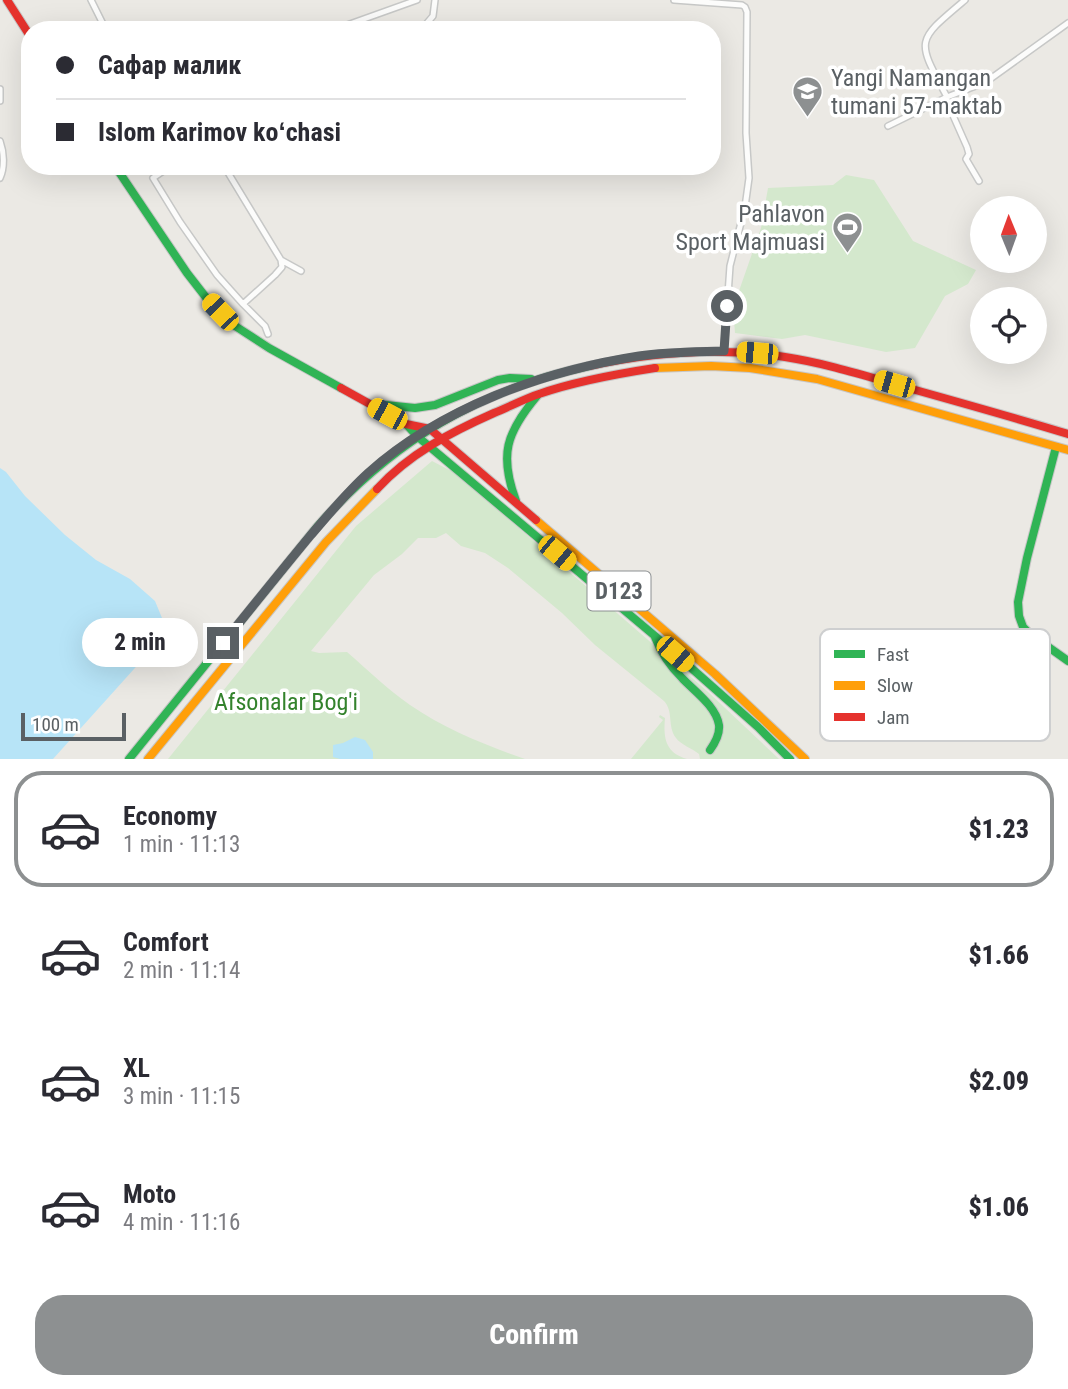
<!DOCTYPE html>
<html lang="en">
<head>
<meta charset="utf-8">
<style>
	:root { --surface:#fff; --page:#f2f2f3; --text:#2b2b33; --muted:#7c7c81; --line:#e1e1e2; --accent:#8d9091 }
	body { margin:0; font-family:"Roboto Condensed",sans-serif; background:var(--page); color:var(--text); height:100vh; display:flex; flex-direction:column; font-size:26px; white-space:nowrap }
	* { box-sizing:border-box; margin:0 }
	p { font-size:23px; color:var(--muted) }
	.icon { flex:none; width:38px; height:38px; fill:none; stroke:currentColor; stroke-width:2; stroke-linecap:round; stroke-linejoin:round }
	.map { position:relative; height:759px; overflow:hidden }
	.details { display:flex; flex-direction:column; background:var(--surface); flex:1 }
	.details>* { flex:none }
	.banner { position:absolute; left:21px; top:21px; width:700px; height:154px; border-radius:28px; box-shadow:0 7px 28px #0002; display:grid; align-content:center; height:154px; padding:0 35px; background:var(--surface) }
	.needle { width:46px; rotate:359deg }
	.tools { position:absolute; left:970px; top:196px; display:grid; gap:14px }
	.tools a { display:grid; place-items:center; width:77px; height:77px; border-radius:50%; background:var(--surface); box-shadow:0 7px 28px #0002; font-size:35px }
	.scale { position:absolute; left:21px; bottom:18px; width:105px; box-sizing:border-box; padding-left:7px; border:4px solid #5a6064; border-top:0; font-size:19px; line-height:24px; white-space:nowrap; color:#5a6064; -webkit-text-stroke:5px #fff; paint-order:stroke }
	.end { position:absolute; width:32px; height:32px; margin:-16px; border:9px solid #5a6064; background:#fff; box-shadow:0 0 0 4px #fff }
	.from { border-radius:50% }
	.bubble { position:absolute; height:49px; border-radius:24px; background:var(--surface); box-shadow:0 7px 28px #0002; font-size:23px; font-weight:800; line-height:49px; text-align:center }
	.car { position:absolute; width:21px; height:42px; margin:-21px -10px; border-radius:9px; box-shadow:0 0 5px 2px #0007; background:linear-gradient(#f5c518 24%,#345 0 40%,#f5c518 0 76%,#345 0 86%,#f5c518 0) }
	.banner b { display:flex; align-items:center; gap:24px; height:66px; font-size:26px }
	.banner b+b { border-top:2px solid var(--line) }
	.banner i { width:18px; height:18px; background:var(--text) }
	ul { padding:12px 0 0; list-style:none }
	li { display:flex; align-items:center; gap:21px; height:116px; margin:0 14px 10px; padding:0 21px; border:4px solid transparent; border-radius:28px }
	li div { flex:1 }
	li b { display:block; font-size:26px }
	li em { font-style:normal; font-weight:800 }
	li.on { border-color:var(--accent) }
	li>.icon { width:63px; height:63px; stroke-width:1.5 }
	.cta { display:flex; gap:14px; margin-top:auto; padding:14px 35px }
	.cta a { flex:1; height:80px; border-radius:28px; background:var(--accent); color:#fff; font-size:28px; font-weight:800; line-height:80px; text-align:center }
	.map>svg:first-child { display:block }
	.green { fill:#d4e8cd }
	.water { fill:#b7e4f7 }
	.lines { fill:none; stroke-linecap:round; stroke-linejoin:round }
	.street-casing { stroke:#c7c8c7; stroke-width:8 }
	.fast-casing { stroke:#c7c6c6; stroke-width:10 }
	.slow-casing { stroke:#c7c6c6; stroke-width:10 }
	.jam-casing { stroke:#c7c6c6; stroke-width:10 }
	.street { stroke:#fcfcfb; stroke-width:5 }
	.fast { stroke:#30b455; stroke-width:8 }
	.slow { stroke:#ff9f0a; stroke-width:8 }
	.jam { stroke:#e5322d; stroke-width:8 }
	.route { stroke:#5a6064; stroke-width:9 }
	.labels { text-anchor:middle; stroke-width:7; stroke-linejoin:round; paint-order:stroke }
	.shield { fill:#fff; stroke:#8c9092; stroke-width:2 }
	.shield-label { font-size:23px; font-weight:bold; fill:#5a6064 }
	.poi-label { font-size:24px; fill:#5a6064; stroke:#fff; text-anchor:start }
	.park-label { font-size:24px; fill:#33822c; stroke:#fff }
	.key { fill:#fff; stroke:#cecfd0; stroke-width:2 }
	.key-label { font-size:19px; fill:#5a6064 }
</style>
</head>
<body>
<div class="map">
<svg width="1068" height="759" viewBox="0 0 1068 759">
	<rect width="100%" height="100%" fill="#ebe9e4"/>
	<path class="green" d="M846,175L874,180L913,241L976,270L968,284L945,296L915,348L886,352L805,335L782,339L735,333L733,308L761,228L768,188L833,185Z
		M432,461L455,473L707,691L779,759H700L699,754C692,748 681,745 676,738C667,726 674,712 664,701L595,645L562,613L508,568L485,553L461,546L446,533L436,538H418L402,554L374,575L311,651L319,653L347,652C368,670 387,689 410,705C445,729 485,745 525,759H168L356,526Z
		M660,715L665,718C663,739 666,753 687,759H631L663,720L659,717Z"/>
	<path class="water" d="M0,468L6,472L25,496L65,535L96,560L130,579L155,601L162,618L161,639L53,759H0Z
		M355,737L365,740L373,752V759H340L333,757V745L343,743Z"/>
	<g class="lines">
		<defs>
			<path id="street" d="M91,0L106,30
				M674,0L742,5L745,7L747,12L746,133L749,178L745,207L730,266L724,351
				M965,0C915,42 916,39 947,97V102L967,147L969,154L966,159L979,181
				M333,30L417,0
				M421,30L433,16L435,0
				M0,89V101
				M888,126L947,97L986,82L1068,23
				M0,141C4,152 5,167 0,178
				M171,166L153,178L180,222L217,275L243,304
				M224,166L281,260L282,267L275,275L243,304L265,326L268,334
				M281,260L301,271"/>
			<path id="fast" d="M115,166L187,273L208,300L232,324L269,348L341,388
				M376,404L415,408L435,405L498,380L510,378L531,379
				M406,424L418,437L655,636L758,727L790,759
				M1056,447L1027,558L1018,602L1019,616L1023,627L1030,634L1068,661
				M516,501C499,455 506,433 537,396
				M655,637C661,653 670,666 682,678C694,691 716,706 719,725C720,734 715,743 710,750
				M129,759L317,527C391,442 479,390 589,366"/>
			<path id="slow" d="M655,368L711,366L750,368L817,379L1068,450
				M536,520L715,674L805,759
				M148,759L326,542L377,489"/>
			<path id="jam" d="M7,0L30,36
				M589,366C653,352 720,347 785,357C831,364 875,379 919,391C969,405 1019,419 1068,434
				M341,388L406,424L430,429L536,520
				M377,489C409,454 451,432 494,413C509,407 524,399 539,394C576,381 616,374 655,368"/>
		</defs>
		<use href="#street" class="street-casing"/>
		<use href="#fast" class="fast-casing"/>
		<use href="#slow" class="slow-casing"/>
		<use href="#jam" class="jam-casing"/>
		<use href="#street" class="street"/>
		<use href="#fast" class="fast"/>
		<use href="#slow" class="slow"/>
		<use href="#jam" class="jam"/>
	</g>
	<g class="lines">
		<path class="route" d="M223,643C252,607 281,571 310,536C329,514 347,492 368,473C441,408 543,371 639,356C667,352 696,352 724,351L727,306"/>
	</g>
	<defs>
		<symbol id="school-pin" viewBox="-11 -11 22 30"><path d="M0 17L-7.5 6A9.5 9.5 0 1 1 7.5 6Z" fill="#8d9091" stroke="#fff"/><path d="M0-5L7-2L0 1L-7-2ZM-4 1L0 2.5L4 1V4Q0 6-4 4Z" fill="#fff"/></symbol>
		<symbol id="stadium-pin" viewBox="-11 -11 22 30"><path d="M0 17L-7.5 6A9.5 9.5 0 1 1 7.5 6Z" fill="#8d9091" stroke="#fff"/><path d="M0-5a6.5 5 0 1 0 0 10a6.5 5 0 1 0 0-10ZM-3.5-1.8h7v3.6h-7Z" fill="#fff"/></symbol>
	</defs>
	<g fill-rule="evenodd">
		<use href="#school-pin" x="790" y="74" width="35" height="47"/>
		<use href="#stadium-pin" x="830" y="210" width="35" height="47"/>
	</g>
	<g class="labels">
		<rect class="shield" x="587.5" y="571.5" width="63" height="39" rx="5"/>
		<g class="shield-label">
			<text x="619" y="599">D123</text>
		</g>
		<g class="poi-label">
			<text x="831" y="86">Yangi Namangan<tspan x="831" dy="28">tumani 57-maktab</tspan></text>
			<text x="825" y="222" text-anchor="end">Pahlavon<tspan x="825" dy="28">Sport Majmuasi</tspan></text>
		</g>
		<g class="park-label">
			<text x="286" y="710">Afsonalar Bog'i</text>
		</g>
	</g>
	<rect x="820" y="629" width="230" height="112" rx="10" class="key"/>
	<rect x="834" y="650" width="31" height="8" fill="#30b455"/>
	<rect x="834" y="681" width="31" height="9" fill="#ff9f0a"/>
	<rect x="834" y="713" width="31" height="8" fill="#e5322d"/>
	<g class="key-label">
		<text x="877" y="661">Fast</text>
		<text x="877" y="692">Slow</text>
		<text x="877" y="724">Jam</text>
	</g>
</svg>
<div class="tools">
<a><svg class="needle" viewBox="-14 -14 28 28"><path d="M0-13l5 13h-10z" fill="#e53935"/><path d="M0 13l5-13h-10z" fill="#7c7c81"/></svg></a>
<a><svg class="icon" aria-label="locate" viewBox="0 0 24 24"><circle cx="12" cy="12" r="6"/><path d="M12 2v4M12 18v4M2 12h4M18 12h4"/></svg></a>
</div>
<div class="scale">100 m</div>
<i class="end from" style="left:727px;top:306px"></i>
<i class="end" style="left:223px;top:643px"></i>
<div class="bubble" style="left:82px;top:618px;width:116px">2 min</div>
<i class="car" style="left:220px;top:312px;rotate:316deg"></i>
<i class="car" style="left:757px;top:353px;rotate:275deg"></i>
<i class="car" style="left:894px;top:384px;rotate:286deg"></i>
<i class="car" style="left:387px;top:414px;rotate:298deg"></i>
<i class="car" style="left:557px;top:553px;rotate:130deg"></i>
<i class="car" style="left:675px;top:654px;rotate:131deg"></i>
<div class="banner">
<b><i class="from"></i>Сафар малик</b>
<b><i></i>Islom Karimov koʻchasi</b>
</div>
</div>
<section class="details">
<ul>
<li class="on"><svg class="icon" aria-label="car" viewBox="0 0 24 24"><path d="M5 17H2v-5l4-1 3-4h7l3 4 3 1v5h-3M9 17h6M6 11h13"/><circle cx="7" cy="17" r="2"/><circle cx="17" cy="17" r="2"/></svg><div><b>Economy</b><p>1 min · 11:13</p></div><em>$1.23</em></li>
<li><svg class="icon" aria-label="car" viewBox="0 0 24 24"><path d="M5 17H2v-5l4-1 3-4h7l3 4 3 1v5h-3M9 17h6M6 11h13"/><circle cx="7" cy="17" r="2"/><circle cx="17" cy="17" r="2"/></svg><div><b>Comfort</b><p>2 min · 11:14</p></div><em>$1.66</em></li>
<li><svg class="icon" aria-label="car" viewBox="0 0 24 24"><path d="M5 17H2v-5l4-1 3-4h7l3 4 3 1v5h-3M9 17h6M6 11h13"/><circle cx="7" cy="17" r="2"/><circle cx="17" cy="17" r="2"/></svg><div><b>XL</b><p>3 min · 11:15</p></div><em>$2.09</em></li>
<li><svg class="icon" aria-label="car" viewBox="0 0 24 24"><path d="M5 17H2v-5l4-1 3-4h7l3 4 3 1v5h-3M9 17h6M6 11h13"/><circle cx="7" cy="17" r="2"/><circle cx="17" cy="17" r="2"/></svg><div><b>Moto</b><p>4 min · 11:16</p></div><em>$1.06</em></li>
</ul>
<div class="cta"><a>Confirm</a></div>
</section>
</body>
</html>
